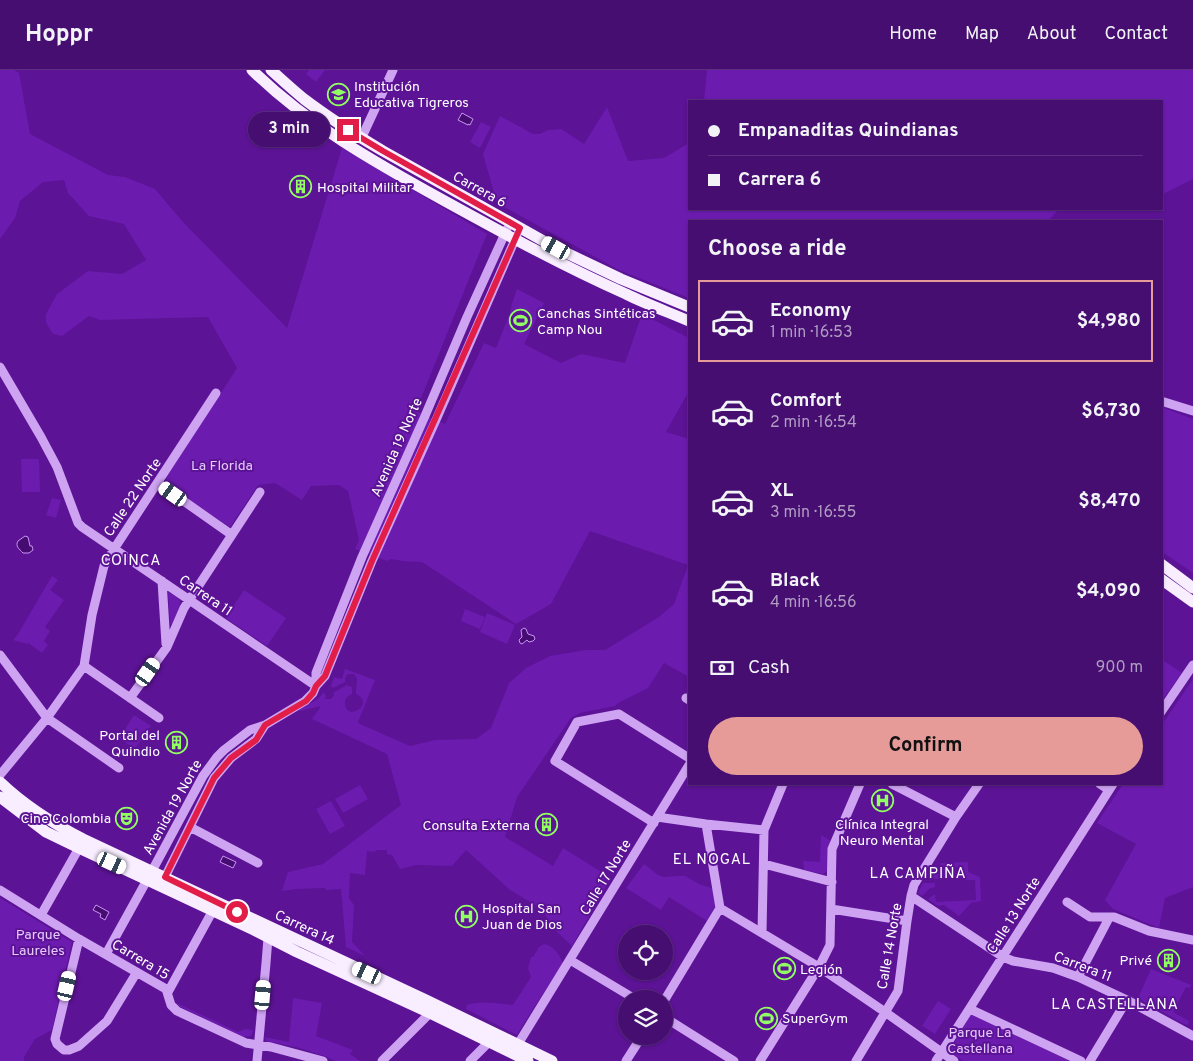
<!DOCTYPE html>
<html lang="en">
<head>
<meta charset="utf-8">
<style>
	:root { --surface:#450e70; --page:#4f1c78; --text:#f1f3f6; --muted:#b09cc3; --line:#5d2e83; --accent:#e69b98 }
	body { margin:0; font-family:Overpass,sans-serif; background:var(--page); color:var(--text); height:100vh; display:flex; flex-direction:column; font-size:19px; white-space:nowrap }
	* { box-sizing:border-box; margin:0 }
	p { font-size:16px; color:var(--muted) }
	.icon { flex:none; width:28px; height:28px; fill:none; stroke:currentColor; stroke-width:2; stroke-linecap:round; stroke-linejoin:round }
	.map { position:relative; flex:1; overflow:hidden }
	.panel { position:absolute; left:688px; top:150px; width:475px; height:565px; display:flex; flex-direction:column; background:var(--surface); border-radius:0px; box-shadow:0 1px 4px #0004,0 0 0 1px var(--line) }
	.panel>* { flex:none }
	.banner { position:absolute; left:688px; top:30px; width:475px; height:110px; border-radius:0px; box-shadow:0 1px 4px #0004,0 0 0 1px var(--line); display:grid; align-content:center; height:110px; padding:0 20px; background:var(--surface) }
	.controls { position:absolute; left:618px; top:855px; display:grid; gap:10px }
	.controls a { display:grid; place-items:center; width:55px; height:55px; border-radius:50%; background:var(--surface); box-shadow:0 1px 4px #0004,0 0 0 1px var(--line); font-size:25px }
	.end { position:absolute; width:22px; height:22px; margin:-11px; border:6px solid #e11d48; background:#fff; box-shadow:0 0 0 2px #fff }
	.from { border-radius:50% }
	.bubble { position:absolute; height:35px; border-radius:18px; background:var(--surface); box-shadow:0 1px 4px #0004,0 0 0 1px var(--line); font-size:16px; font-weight:700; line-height:35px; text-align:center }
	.car { position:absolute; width:15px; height:30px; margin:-15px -8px; border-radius:6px; box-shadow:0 0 4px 1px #0007; background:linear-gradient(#fff 24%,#345 0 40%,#fff 0 76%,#345 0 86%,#fff 0) }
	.banner b { display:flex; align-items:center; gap:18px; height:48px; font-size:19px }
	.banner b+b { border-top:1px solid var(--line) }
	.banner i { width:12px; height:12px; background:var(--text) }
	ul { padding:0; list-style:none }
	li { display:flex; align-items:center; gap:15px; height:82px; margin:0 10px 8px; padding:0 10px; border:2px solid transparent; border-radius:0px }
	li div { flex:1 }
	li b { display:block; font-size:19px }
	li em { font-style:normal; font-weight:700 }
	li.selected { border-color:var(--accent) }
	li>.icon { width:45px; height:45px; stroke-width:1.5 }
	h2 { padding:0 20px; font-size:22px; line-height:60px }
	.pay { display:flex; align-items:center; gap:12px; height:55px; padding:0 20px; font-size:19px }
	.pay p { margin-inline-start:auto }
	.primary-button { display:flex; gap:10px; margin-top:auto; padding:10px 20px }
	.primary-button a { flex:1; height:58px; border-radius:30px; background:var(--accent); color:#111; font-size:20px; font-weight:700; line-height:58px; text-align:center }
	header { display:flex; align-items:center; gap:30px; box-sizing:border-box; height:70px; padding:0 25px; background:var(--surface); border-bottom:1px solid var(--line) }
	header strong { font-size:24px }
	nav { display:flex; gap:28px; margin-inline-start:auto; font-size:18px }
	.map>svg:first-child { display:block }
	.green { fill:#6c1baf }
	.water { fill:#460c71; stroke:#c895f5 }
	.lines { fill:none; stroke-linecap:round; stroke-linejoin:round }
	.minor { stroke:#cea3f2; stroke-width:9 }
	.major { stroke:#f8eeff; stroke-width:11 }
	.route { stroke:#e11d48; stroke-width:6 }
	.labels { text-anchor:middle; stroke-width:4; stroke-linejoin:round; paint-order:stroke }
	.poi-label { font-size:14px; fill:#fff; stroke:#5c1395; text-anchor:start }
	.street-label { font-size:14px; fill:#fff; stroke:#5c1395 }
	.park-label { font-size:14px; fill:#e6cafd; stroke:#5c1395 }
	.neighbourhood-label { font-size:15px; letter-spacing:1px; fill:#fff; stroke:#5c1395 }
</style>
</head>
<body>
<header>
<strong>Hoppr</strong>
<nav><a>Home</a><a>Map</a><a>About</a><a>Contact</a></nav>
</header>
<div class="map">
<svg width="1193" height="991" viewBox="0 0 1193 991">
	<rect width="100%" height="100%" fill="#5c1395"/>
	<path class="green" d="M0,0H14L19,3L30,64L108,105L125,107L155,119L183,152L287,258L342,78L487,164L416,341L445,354L484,273L496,278L510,243L512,233L517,219L544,233L524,274L561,293L581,284L625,293L642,244L689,268V321L666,362L689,369V607L664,593L648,618L618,633L615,636L580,643L571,648L517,727L505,767L553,796L563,778L611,808L572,876L553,858L542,839L510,820L466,780L452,796L416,795L400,799L392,785L387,784V780H376L375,782L367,781L365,805L350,803L349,828L354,835L352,872L365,886L346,877L341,819L326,820L325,818L296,819L282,821L288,802L323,794L401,735L387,684L312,649L321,636L300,641L298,640L318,629L324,622L326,626L325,629H331L334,625V622L347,615L352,617V624C348,626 345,628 345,633C345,653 377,634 356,624C355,616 360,610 354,604H348L345,608V612L333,618L331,616L334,607L342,609L345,599L375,610L358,652L360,654L410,676L435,670L476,669L491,658L509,613L526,598L550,586L586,580H605L659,547L674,534L688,495L590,461L551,534L516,554L422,492L403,491L391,489L387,491L355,479L359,470L348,421L339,415L311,416L302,430L275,413L258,415L230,457L165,414L166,408L237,298L208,247L100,250L89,246L62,266L53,264L46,253V244L57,224L88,201L122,204L146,190L124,154L89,146L68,123L64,110L43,112L20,131L15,148L0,169Z
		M309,0H325L316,12L306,4Z
		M707,0H1193V109L1161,125V31H704Z
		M607,37L628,91L664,88L689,73V139H1059L1048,151H689V228L619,200L497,133L483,84L500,46L533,64H540L548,60L561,59L584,74Z
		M481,52L491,57L480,78L470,72Z
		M1161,337L1193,349V503L1161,481Z
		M21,389H39L40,422H22Z
		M52,428L61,430L56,448L46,445Z
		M52,506L58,510L50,520L64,530L45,557L50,561L44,571L48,575L42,583L28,573L27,574L13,570L18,564Z
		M244,520L286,548L267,576L226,548L229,545L228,544Z
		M168,522C171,524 177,526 179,529C183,535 174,548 172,554L170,553Z
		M465,539L485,547L480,559L461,551Z
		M487,543L515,555L507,574L480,562Z
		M1161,589L1182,603L1161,632Z
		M1193,609V817L1165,828L1159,858L1113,839L1105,830L1136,774L1097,753L1123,714H1161V656Z
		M134,645L151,656L135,679L119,668Z
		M360,715L368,729L343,743L335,729Z
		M331,731L345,756L330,764L316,739Z
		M821,765L831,771L828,800L823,804L804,800L803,791L820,792Z
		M968,792V802L980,807L981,831L971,833L959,846L944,835L938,836L928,829L935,824L936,832L976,830L975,810H964L963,804H961V797L948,798V804L946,805V809H935L933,807V804L941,793Z
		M644,794L658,805L664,807L677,806H685L701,815L712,818L716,834L707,851L669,827L661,840L626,818Z
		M923,813H935V817L929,819L922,826L918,823Z
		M0,828L72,872L52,960L35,969L24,987V991H0Z
		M544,874C554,876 559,884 563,893L524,953L517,965L466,939L467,935C481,930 499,934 513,935L531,907L528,898L531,887H533L539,877Z
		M1151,899L1191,915L1189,918L1186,917L1173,942L1189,951L1188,955L1184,954L1138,928Z
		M293,928L322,933L316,966L353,980L350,984L360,991H335L327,987L300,978L266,971L265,967L289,972Z
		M938,931L951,939L935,964L922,956Z
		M177,933L238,962L246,959L253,960L251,966L243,967L179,936Z
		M970,945H974L1070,991H963L949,982Z"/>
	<path class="water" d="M462,43L473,49L470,55L468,54V55L458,50Z
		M25,466L28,467L30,476H32L33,480L29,483H23C19,479 15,476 18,471Z
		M524,558L526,559L528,564L534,566L535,569L533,571L529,572L527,570L522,574L520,573L519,570L522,567L521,560Z
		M223,786L236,792L233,798L220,792Z
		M96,835L109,842L105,850L100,847L101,844L93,840Z"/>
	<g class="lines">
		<path class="minor" d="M361,69L393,0
			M0,297L41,367L57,397L78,453L82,457L316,616
			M1161,331L1193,341
			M158,413L232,465
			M162,511L166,574
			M0,585L47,648L119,698
			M84,596L159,648
			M316,616L325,606L372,491L436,350L517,165
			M130,628L167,577L184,538L260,422
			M686,628L689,630
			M1161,642L1193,595
			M0,705L47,648L84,596L92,545L104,496L114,479L216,323
			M892,714L956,747
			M1100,714L1109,720
			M657,747L706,754L764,760
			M654,753L555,691L577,652L619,644L689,688
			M190,757L258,793
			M764,794L832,812
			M152,801L203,706L217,687L224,680L250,660L265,655L305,631L313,623L316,616V603L362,487L425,346L467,247L507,159
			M165,807L214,708L231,688L256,669L265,655
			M0,820L79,869L166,919L171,935L177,941L246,973L271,977L323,991
			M911,826L1003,887L1013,891L1053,898L1078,907L1127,930L1193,966
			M1067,832L1090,847H1114L1149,861L1193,870
			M720,838L819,897L885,942L954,991
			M831,839L907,851
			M41,845L79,778
			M762,863L764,760L783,714
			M79,869L55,969L57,974L64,980H69L79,976L107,951L137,902
			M106,884L147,810
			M570,890L635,929
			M1078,907L1109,848
			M168,922L212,842
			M664,931L720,838L706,754
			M970,939L1081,991
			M664,947L734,991
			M515,979L689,695
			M257,991L266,893L268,868L270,863
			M382,991L430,943
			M470,991L489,972
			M626,991L642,966
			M760,991L819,897L830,875L832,779L860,714
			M856,991L898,921L907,851L911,826L914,815L956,747L979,714
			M936,991L1113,714
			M1090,991L1127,930"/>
		<path class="major" d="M252,0C308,55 376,93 443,130C503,163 563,196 626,224C646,234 668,242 689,251
			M271,0C282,10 293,20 304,29C329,48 356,65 383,81L556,178L621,209L689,237
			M1161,494L1193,518
			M1161,509L1193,532
			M0,712C25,736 52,753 83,769L426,930L552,991
			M0,727L46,762L79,778L254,860L297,882L430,943L528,991"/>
	</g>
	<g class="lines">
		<path class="route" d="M237,842L165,807L214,708L231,688L256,670L265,655L306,631L313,623L316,616L325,606L372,491L520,158L383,81L348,60"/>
	</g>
	<defs>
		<symbol id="school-ring" viewBox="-11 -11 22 22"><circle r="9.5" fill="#5c1395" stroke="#91ff64" stroke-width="1.5"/><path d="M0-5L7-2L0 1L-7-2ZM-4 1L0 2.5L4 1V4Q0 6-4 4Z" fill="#91ff64"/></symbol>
		<symbol id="building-ring" viewBox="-11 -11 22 22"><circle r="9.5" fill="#5c1395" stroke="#91ff64" stroke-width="1.5"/><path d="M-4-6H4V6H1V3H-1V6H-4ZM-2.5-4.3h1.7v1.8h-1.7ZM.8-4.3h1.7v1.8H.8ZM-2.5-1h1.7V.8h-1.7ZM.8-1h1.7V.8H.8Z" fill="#91ff64"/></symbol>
		<symbol id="stadium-ring" viewBox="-11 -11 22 22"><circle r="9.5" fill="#5c1395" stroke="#91ff64" stroke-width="1.5"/><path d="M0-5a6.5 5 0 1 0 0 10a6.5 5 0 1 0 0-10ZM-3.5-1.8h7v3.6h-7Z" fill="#91ff64"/></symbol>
		<symbol id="hospital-ring" viewBox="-11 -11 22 22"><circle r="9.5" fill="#5c1395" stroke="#91ff64" stroke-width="1.5"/><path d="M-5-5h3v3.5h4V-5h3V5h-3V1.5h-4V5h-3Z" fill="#91ff64"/></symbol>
		<symbol id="theatre-ring" viewBox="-11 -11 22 22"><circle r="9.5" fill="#5c1395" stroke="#91ff64" stroke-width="1.5"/><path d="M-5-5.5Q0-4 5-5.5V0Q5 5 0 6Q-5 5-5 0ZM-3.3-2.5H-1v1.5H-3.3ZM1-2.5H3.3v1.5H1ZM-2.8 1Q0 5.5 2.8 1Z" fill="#91ff64"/></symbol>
	</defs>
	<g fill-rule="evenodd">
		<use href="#school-ring" x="326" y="12" width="25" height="25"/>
		<use href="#building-ring" x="288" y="104" width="25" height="25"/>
		<use href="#stadium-ring" x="508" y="238" width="25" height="25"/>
		<use href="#building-ring" x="164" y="660" width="25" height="25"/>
		<use href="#hospital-ring" x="870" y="718" width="25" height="25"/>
		<use href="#theatre-ring" x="114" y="736" width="25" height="25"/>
		<use href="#building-ring" x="534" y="742" width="25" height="25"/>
		<use href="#hospital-ring" x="454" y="834" width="25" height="25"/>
		<use href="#building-ring" x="1156" y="878" width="25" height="25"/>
		<use href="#stadium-ring" x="772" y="886" width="25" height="25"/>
		<use href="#stadium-ring" x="754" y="936" width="25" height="25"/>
	</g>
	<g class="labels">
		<g class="poi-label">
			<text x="354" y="21">Institución<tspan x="354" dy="16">Educativa Tigreros</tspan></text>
			<text x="317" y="122">Hospital Militar</text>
			<text x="537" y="248">Canchas Sintéticas<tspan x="537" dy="16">Camp Nou</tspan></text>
			<text x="160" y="670" text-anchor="end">Portal del<tspan x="160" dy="16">Quindio</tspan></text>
			<text x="111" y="753" text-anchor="end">Cine Colombia</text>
			<text x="882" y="759" text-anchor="middle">Clínica Integral<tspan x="882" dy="16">Neuro Mental</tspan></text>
			<text x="530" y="760" text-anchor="end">Consulta Externa</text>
			<text x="482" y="843">Hospital San<tspan x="482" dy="16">Juan de Dios</tspan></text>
			<text x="1152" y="895" text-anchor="end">Privé</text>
			<text x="800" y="904">Legión</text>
			<text x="782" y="953">SuperGym</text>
		</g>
		<g class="street-label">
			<text transform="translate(480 119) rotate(29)" y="5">Carrera 6</text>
			<text transform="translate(396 377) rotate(-66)" y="5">Avenida 19 Norte</text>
			<text transform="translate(132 427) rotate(-56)" y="5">Calle 22 Norte</text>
			<text transform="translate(206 525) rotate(34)" y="5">Carrera 11</text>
			<text transform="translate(172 737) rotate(-61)" y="5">Avenida 19 Norte</text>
			<text transform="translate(605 807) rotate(-59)" y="5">Calle 17 Norte</text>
			<text transform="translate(1013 845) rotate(-58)" y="5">Calle 13 Norte</text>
			<text transform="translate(305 857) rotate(25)" y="5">Carrera 14</text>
			<text transform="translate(889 876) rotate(-80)" y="5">Calle 14 Norte</text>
			<text transform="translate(141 889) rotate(31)" y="5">Carrera 15</text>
			<text transform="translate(1083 896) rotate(21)" y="5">Carrera 11</text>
		</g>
		<g class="park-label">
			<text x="222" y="400">La Florida</text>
			<text x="38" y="869">Parque<tspan x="38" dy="16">Laureles</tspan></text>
			<text x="980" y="967">Parque La<tspan x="980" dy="16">Castellana</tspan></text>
		</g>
		<g class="neighbourhood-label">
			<text x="131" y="495">COINCA</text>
			<text x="712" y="794">EL NOGAL</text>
			<text x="918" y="808">LA CAMPIÑA</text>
			<text x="1115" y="939">LA CASTELLANA</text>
		</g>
	</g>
</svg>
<div class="controls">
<a><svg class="icon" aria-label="locate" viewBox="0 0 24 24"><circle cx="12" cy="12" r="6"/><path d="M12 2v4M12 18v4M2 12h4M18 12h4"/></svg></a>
<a><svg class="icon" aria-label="layers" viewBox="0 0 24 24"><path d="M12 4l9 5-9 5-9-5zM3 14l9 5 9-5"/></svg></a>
</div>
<i class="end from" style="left:237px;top:842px"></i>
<i class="end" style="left:348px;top:60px"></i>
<div class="bubble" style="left:248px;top:42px;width:82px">3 min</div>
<i class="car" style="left:556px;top:178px;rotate:299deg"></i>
<i class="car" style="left:173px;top:424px;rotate:305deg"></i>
<i class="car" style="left:148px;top:602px;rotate:35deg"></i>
<i class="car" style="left:112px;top:793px;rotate:115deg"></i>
<i class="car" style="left:367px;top:903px;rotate:295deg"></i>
<i class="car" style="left:67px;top:916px;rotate:13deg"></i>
<i class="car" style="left:263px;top:925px;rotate:5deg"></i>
<div class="banner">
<b><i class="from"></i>Empanaditas Quindianas</b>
<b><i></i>Carrera 6</b>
</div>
<section class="panel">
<h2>Choose a ride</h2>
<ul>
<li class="selected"><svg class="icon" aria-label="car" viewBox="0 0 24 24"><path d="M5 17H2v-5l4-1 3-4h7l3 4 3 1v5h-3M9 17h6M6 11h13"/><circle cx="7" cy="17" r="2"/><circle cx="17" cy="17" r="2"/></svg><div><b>Economy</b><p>1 min · 16:53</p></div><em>$4,980</em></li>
<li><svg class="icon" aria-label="car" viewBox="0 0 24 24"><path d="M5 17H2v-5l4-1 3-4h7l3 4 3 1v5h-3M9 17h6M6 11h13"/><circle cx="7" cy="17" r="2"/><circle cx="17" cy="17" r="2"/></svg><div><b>Comfort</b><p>2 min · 16:54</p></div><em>$6,730</em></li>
<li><svg class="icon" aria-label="car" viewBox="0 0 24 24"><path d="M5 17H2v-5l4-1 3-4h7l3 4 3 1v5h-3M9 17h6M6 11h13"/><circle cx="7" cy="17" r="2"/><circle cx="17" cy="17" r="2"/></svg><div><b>XL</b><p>3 min · 16:55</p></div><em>$8,470</em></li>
<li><svg class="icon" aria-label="car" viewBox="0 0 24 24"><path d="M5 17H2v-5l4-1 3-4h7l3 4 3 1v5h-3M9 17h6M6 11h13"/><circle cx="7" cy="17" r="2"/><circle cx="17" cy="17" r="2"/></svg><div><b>Black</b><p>4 min · 16:56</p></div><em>$4,090</em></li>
</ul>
<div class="pay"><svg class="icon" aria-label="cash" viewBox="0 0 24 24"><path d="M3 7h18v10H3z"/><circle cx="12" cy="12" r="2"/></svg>Cash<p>900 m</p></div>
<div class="primary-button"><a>Confirm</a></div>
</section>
</div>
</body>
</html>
